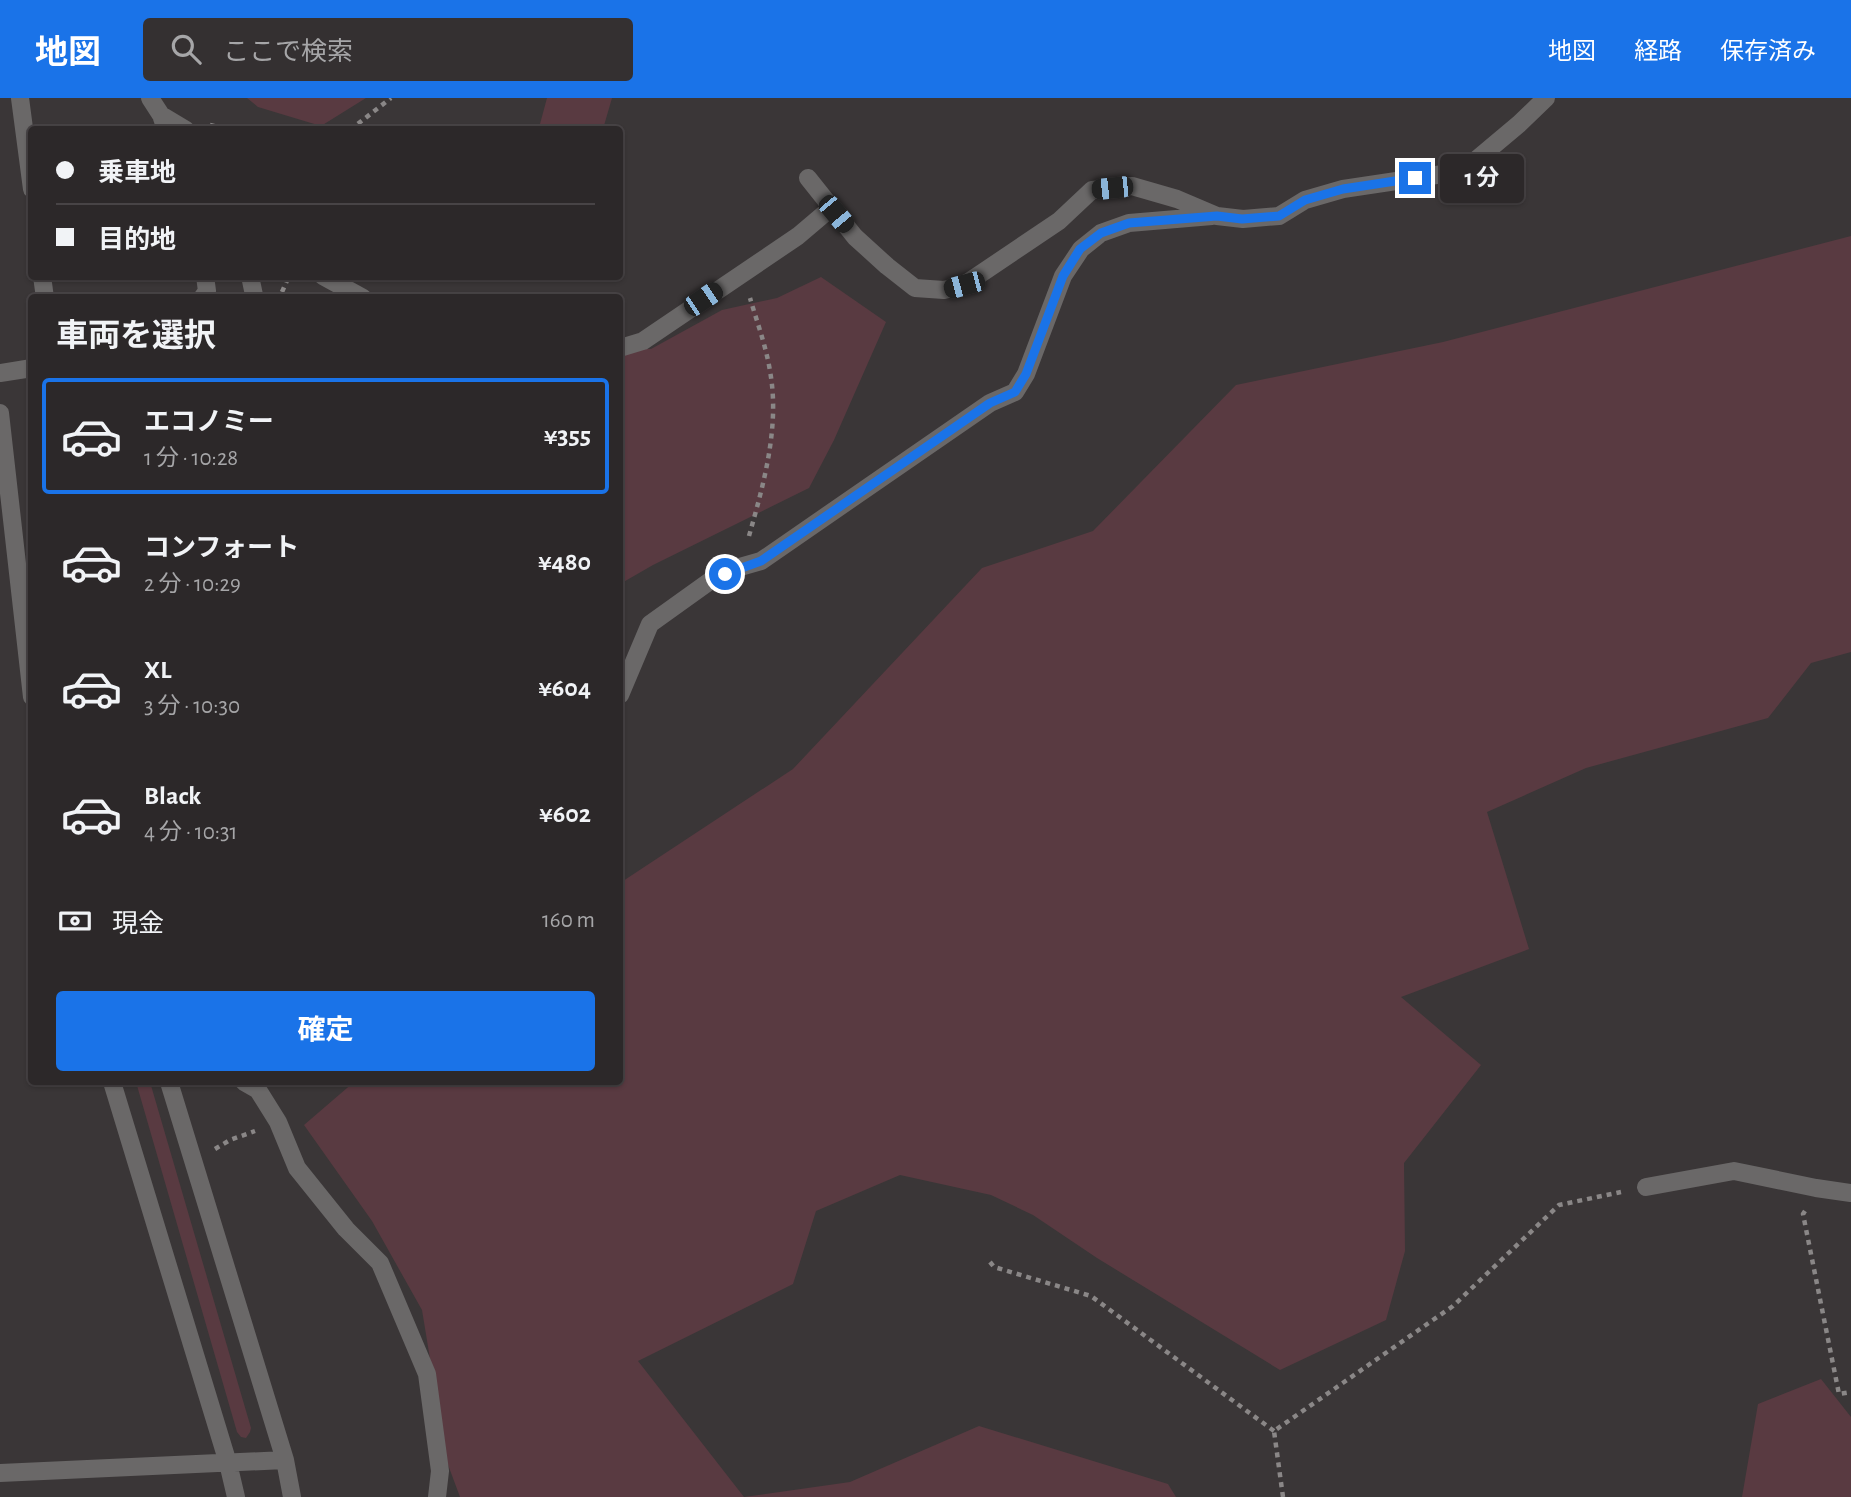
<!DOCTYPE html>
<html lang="ja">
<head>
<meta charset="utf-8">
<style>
	:root { --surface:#2c2829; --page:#343031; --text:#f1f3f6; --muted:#a6a6a8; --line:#484446; --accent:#1a73e8 }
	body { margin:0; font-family:"Alegreya Sans","Noto Sans JP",sans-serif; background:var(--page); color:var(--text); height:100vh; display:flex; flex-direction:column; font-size:26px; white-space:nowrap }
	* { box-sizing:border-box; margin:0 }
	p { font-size:23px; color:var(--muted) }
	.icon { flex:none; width:38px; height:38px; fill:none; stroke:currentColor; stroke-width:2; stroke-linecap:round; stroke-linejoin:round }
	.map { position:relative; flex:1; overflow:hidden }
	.panel { position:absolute; left:28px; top:196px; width:595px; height:791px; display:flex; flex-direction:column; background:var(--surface); border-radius:7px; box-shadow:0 2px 5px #0004,0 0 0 2px var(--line) }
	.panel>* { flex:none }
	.banner { position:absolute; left:28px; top:28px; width:595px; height:154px; border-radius:7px; box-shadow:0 2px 5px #0004,0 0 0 2px var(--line); display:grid; align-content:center; height:154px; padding:0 28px; background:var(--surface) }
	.end { position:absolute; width:32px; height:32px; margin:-16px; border:9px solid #1a73e8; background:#fff; box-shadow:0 0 0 4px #fff }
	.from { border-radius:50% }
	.bubble { position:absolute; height:49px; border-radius:7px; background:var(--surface); box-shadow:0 2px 5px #0004,0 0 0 2px var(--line); font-size:23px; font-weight:700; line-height:49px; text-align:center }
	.car { position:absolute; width:21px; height:42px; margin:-21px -10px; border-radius:9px; box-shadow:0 0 5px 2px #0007; background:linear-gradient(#222 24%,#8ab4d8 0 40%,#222 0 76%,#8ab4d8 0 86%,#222 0) }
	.banner b { display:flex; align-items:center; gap:24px; height:66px; font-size:26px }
	.banner b+b { border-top:2px solid var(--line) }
	.banner i { width:18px; height:18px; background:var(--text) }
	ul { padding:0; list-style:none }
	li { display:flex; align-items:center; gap:21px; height:116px; margin:0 14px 10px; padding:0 14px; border:4px solid transparent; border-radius:7px }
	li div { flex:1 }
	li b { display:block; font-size:26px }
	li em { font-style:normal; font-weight:700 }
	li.current { border-color:var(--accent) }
	li>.icon { width:63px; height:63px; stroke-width:1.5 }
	h2 { padding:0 28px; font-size:32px; line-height:84px }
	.pay { display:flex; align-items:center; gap:18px; height:77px; padding:0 28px; font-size:26px }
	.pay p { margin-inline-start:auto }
	.button { display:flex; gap:14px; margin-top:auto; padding:14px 28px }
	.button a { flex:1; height:80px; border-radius:7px; background:var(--accent); color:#fff; font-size:28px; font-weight:700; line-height:80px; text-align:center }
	header { display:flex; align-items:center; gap:42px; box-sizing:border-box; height:98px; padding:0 35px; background:var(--accent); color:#fff }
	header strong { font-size:33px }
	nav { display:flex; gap:38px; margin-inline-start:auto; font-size:24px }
	.search { width:490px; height:63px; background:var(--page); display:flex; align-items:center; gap:18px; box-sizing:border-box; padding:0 24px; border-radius:7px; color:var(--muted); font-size:26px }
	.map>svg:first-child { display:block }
	.green { fill:#593a41 }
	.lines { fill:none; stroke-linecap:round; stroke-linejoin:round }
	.path { stroke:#8a8787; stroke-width:4.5; stroke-dasharray:5 5; stroke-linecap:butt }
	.minor { stroke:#6a6868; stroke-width:18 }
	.route { stroke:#1a73e8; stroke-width:9 }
</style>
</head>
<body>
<header>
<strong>地図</strong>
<div class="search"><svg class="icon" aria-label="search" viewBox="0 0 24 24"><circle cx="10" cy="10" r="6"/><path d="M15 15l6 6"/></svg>ここで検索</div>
<nav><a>地図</a><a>経路</a><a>保存済み</a></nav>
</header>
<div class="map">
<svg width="1851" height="1399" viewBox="0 0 1851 1399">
	<rect width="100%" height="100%" fill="#3a3637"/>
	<path class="green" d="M247,0H366L321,28L258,9Z
		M547,0H612L603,31H572L540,26Z
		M1851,138V554L1811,565L1768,620L1586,670L1487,714L1529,851L1401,899L1481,967L1404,1065L1405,1153L1386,1222L1280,1272L1097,1160L1033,1117L991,1097L900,1077L816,1113L793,1186L638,1263L744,1399L850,1384L979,1328L1168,1386L1176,1399H460L447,1364L422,1212L372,1123L304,1027L354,984H620V785L793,671L982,470L1093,433L1236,287L1443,244Z
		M821,179L886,224L834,342L809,390L653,467L620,486V250L651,251L722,212L777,200Z
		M136,984H150L251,1330L250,1334L246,1340L241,1339L237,1334Z
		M1821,1281L1851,1319V1399H1742L1758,1306Z"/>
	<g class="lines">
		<path class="path" d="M210,27L232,32
			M350,32L391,0
			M282,194L289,178
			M749,438C764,385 780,328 770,273C766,248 757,224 750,200
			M215,1051L230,1042L255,1033
			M1805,1113L1803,1116L1839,1296L1851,1294
			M990,1164L994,1169L1091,1198L1274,1333
			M1283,1399L1274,1333L1453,1208L1559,1107L1621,1094"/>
		<path class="minor" d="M20,0L32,91
			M150,0L161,17L166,32
			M161,17L186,32
			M808,80L855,139L887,168L915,190L944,192L964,187L1059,123L1092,92L1132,88L1177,101L1217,118L1243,121L1279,118L1305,102L1343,91L1463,73L1519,26L1546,0
			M42,178L45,200
			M250,178L254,197L253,200
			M323,178L363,200
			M202,200L207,193L205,178
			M620,250L643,243L798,138L831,110
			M0,275L32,270
			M0,315L32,599
			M620,597L650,526L710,483L740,469L761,463L990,305L1015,294L1026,276L1063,178L1081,151L1101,135L1129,125L1212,118
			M112,984L228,1365L236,1399
			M169,984L285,1362L292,1399
			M244,984L258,992L278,1024L297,1070L346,1131L380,1165L427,1276L440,1373L437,1399
			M1646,1089L1734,1073L1816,1090L1851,1095
			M0,1375L285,1362"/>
	</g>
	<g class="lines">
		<path class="route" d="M725,476L761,463L990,305L1015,294L1026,276L1063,178L1080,151L1101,135L1129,125L1217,118L1242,121L1279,118L1305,102L1343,91L1415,80"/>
	</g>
</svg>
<i class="end from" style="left:725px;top:476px"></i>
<i class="end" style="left:1415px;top:80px"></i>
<div class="bubble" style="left:1440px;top:56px;width:84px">1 分</div>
<i class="car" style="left:1112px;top:90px;rotate:264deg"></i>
<i class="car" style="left:836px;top:116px;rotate:140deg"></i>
<i class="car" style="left:964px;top:187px;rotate:255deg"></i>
<i class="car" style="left:703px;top:201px;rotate:56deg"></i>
<div class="banner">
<b><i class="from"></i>乗車地</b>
<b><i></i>目的地</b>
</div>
<section class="panel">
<h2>車両を選択</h2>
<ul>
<li class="current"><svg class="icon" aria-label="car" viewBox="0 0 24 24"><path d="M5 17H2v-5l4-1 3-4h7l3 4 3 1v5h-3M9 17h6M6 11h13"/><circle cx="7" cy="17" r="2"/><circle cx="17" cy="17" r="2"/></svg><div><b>エコノミー</b><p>1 分 · 10:28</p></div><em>¥355</em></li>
<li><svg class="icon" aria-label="car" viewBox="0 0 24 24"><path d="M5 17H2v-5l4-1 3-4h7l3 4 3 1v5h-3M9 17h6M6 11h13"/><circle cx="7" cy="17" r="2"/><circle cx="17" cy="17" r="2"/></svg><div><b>コンフォート</b><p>2 分 · 10:29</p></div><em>¥480</em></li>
<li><svg class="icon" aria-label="car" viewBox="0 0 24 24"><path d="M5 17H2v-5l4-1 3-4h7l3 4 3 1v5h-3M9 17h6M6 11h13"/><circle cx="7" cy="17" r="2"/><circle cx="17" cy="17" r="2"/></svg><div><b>XL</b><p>3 分 · 10:30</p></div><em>¥604</em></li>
<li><svg class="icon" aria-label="car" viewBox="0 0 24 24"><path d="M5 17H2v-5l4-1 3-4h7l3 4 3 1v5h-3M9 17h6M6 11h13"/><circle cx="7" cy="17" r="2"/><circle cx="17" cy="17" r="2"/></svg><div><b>Black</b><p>4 分 · 10:31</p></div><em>¥602</em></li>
</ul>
<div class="pay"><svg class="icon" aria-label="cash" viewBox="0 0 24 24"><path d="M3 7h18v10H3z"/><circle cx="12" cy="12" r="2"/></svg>現金<p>160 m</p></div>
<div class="button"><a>確定</a></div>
</section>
</div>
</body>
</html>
